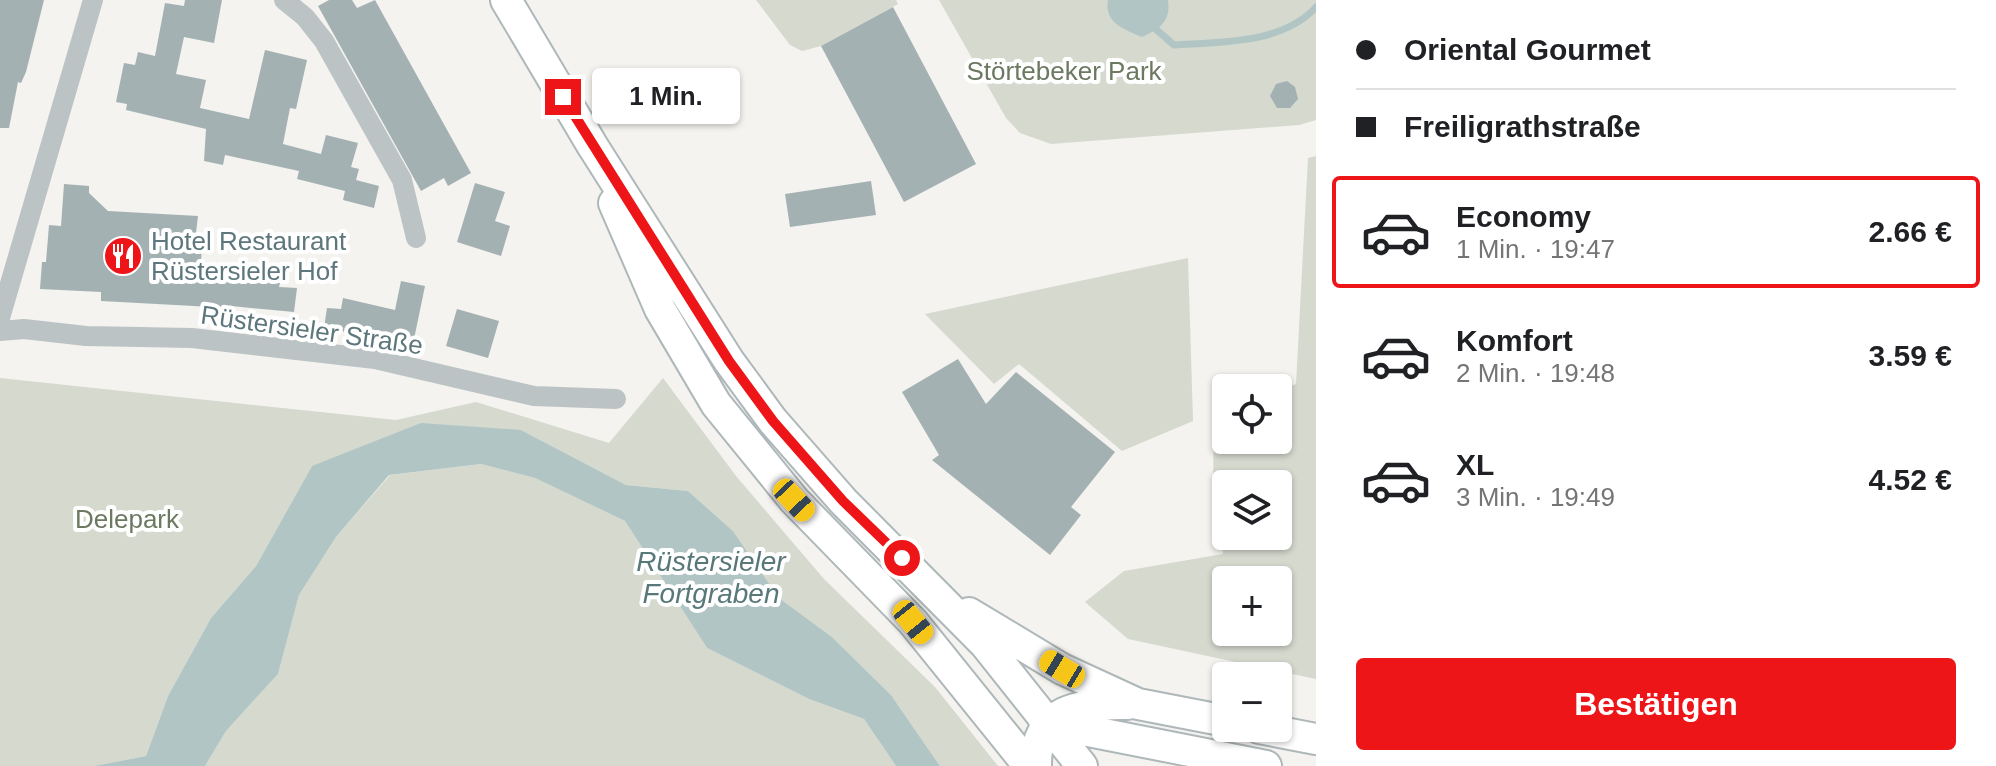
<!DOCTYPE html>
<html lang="de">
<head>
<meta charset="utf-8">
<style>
	:root { --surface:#fff; --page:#f2f2f2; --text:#202124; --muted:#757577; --line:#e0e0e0; --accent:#ee1519 }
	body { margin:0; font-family:Helvetica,sans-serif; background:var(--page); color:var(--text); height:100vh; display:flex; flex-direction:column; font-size:30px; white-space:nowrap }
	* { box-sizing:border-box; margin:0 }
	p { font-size:26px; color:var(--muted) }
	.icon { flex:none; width:44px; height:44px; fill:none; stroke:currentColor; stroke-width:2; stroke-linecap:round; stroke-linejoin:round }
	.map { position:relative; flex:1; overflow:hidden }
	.sheet { display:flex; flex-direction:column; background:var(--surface); width:680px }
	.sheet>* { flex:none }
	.banner { display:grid; align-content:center; height:176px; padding:0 40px; background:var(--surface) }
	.buttons { position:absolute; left:1212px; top:374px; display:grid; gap:16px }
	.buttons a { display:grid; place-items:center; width:80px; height:80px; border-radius:8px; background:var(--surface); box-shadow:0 2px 6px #0004; font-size:40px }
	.end { position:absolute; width:36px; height:36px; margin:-18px; border:10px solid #ee1519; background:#fff; box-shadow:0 0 0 4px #fff }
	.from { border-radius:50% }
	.bubble { position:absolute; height:56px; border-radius:8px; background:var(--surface); box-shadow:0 2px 6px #0004; font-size:26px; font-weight:700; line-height:56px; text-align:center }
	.car { position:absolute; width:24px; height:48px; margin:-24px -12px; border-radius:10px; box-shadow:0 0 6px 2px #0007; background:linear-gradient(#f5c518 24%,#345 0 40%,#f5c518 0 76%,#345 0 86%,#f5c518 0) }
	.banner b { display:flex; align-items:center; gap:28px; height:76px; font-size:30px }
	.banner b+b { border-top:2px solid var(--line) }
	.banner i { width:20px; height:20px; background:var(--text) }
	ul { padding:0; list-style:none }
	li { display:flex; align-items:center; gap:24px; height:112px; margin:0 16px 12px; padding:0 24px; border:4px solid transparent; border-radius:8px }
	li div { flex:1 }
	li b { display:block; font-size:30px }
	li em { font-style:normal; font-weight:700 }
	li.selected { border-color:var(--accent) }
	li>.icon { width:72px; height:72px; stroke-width:1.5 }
	.cta { display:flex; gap:16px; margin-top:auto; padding:16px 40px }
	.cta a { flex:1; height:92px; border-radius:8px; background:var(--accent); color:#fff; font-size:32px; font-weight:700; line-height:92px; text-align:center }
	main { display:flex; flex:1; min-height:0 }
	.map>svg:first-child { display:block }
	.green { fill:#d5d9ce; fill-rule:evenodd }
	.water { fill:#b1c5c5 }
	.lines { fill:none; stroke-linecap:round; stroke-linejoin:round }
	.stream { stroke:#b1c5c5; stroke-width:7 }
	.building { fill:#a4b1b3 }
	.secondary-casing { stroke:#aeb7b9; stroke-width:34 }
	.street { stroke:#bcc3c5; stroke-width:20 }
	.secondary { stroke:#fff; stroke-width:30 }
	.route { stroke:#ee1519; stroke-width:10 }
	.labels { text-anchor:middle; stroke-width:8; stroke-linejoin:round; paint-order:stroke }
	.park-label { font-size:26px; fill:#6b7960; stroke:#fff }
	.poi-label { font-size:26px; fill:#5d777c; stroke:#fff; text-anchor:start }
	.street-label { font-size:26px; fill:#5d777c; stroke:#fff }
	.water-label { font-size:28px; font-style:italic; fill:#587879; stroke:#fff }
</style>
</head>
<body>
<main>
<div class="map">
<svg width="1316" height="766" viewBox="0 0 1316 766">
	<rect width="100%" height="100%" fill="#f4f3ef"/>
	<path class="green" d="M756,0H896L898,4L821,46L802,51L790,45Z
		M939,0H1316V120L1299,125L1051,144L1020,133L1006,118Z
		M1316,156V679L1128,639L1085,602L1124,571L1223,554L1213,490L1214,415L1226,410V440H1278V391L1296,384L1308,158ZM1226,484H1278V536H1226ZM1278,580V632H1226V580Z
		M1188,258L1193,421L1122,451L1019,364L994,384L925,314Z
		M0,378L396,420L476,402L609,443L663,378L736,476L824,579L935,687L998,766H940L891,695L832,637L779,598L733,531L688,491L626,485L521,430L312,466L256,566L211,618L168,696L146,756L94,766H0Z
		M481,464L535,478L625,521L707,648L809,699L864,719L896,766H205L226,731L278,674L299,595L336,537L390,475Z"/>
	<path class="water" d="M1108,0H1168C1171,21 1160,29 1142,37C1124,29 1104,23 1108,0Z
		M421,423L521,430L626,485L688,491L733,531L779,598L832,637L891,695L940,766H896L864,719L809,699L707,648L625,521L535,478L481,464L389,475L336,537L299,595L278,674L226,731L205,766H94L146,756L168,696L211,618L256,566L312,466Z"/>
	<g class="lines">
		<path class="stream" d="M1151,25L1174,45C1220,42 1283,44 1316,7"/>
	</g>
	<path class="building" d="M0,0H44L26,72L21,83L18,82L9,128H0Z
		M185,0H222L214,43L184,37L176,74L206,80L200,108L249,119L265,50L307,60L296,109L290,108L283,144L321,154L326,135L358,143L351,167L359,169L356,180L379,186L374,208L343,200L345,191L297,179L299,171L225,155L223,165L204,161L206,129L126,110L127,104L116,102L124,63L135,65L138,52L155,56L165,3L184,6Z
		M329,0H352L357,8L375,0L471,173L448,186L444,178L421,191L318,6Z
		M893,7L976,164L904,202L821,46Z
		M1287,81L1295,87L1298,99L1290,108H1277L1270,96L1276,84Z
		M871,181L876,215L790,227L785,194Z
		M475,183L505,192L495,221L510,226L501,256L457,242Z
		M64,184L89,186V193L108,211L198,216L196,233H203L200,275L280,283L279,287L297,288L294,312L231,306V308L101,301V292L40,289L42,262H46L49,225L61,226Z
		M401,281L425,286L413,344L324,328L327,308L341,309L343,298L395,310Z
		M457,309L499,321L488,358L446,346Z
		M958,359L986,404L1016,372L1115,452L1071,507L1081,515L1050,555L932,460L939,455L902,392Z"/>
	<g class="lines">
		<defs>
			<path id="secondary" d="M506,0L592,145L729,361L773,421L843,501L985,644L1082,766
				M614,203L660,309L716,404L794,500L913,622L1029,766
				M969,613L1062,669L1138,704L1226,721
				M1043,718L1068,727L1266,766
				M1259,728L1316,739
				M1036,766C1035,708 1082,703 1128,704"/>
		</defs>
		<use href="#secondary" class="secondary-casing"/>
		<path class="street" d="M284,0L305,17L324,41L402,180L416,238
			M0,318L93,0
			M0,331L24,329L86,336L192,338L375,359L534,396L616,399"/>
		<use href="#secondary" class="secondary"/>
	</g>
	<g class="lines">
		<path class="route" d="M563,97L729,361L773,421L843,501L902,558"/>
	</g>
	<defs>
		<symbol id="restaurant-disc" viewBox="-11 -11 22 22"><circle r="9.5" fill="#ee1519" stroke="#fff"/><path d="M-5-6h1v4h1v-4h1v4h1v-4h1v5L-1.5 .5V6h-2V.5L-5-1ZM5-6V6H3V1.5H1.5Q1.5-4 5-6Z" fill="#fff"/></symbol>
	</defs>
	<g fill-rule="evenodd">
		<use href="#restaurant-disc" x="101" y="234" width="44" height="44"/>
	</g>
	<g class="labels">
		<g class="park-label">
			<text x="1064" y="80">Störtebeker Park</text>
			<text x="127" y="528">Delepark</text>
		</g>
		<g class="poi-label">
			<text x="151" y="250">Hotel Restaurant<tspan x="151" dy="30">Rüstersieler Hof</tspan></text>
		</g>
		<g class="street-label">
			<text transform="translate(312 330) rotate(8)" y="9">Rüstersieler Straße</text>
		</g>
		<g class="water-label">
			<text x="711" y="571">Rüstersieler<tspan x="711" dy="32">Fortgraben</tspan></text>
		</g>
	</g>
</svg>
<div class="buttons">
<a><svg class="icon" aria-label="locate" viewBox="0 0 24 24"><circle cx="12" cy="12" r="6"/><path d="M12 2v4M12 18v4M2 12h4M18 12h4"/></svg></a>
<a><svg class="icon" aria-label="layers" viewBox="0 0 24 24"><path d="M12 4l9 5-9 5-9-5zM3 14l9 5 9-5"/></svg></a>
<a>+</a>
<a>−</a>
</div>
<i class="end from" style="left:902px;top:558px"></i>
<i class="end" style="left:563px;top:97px"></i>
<div class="bubble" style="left:592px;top:68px;width:148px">1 Min.</div>
<i class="car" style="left:794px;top:500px;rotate:137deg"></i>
<i class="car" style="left:913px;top:622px;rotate:141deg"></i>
<i class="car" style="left:1062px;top:669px;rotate:301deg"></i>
</div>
<section class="sheet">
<div class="banner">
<b><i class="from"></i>Oriental Gourmet</b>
<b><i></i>Freiligrathstraße</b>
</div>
<ul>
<li class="selected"><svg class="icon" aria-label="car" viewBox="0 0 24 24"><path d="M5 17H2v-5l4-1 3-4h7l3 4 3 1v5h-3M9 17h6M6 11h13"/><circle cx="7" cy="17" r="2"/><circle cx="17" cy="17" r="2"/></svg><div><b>Economy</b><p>1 Min. · 19:47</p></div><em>2.66 €</em></li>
<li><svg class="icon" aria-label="car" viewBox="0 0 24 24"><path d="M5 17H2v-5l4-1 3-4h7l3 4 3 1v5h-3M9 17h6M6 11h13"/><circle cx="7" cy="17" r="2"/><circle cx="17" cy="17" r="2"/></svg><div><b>Komfort</b><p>2 Min. · 19:48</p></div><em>3.59 €</em></li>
<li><svg class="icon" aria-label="car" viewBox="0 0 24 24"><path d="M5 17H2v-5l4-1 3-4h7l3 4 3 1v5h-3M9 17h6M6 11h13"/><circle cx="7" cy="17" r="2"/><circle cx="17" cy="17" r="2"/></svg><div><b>XL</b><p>3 Min. · 19:49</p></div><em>4.52 €</em></li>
</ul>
<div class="cta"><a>Bestätigen</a></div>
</section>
</main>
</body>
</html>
